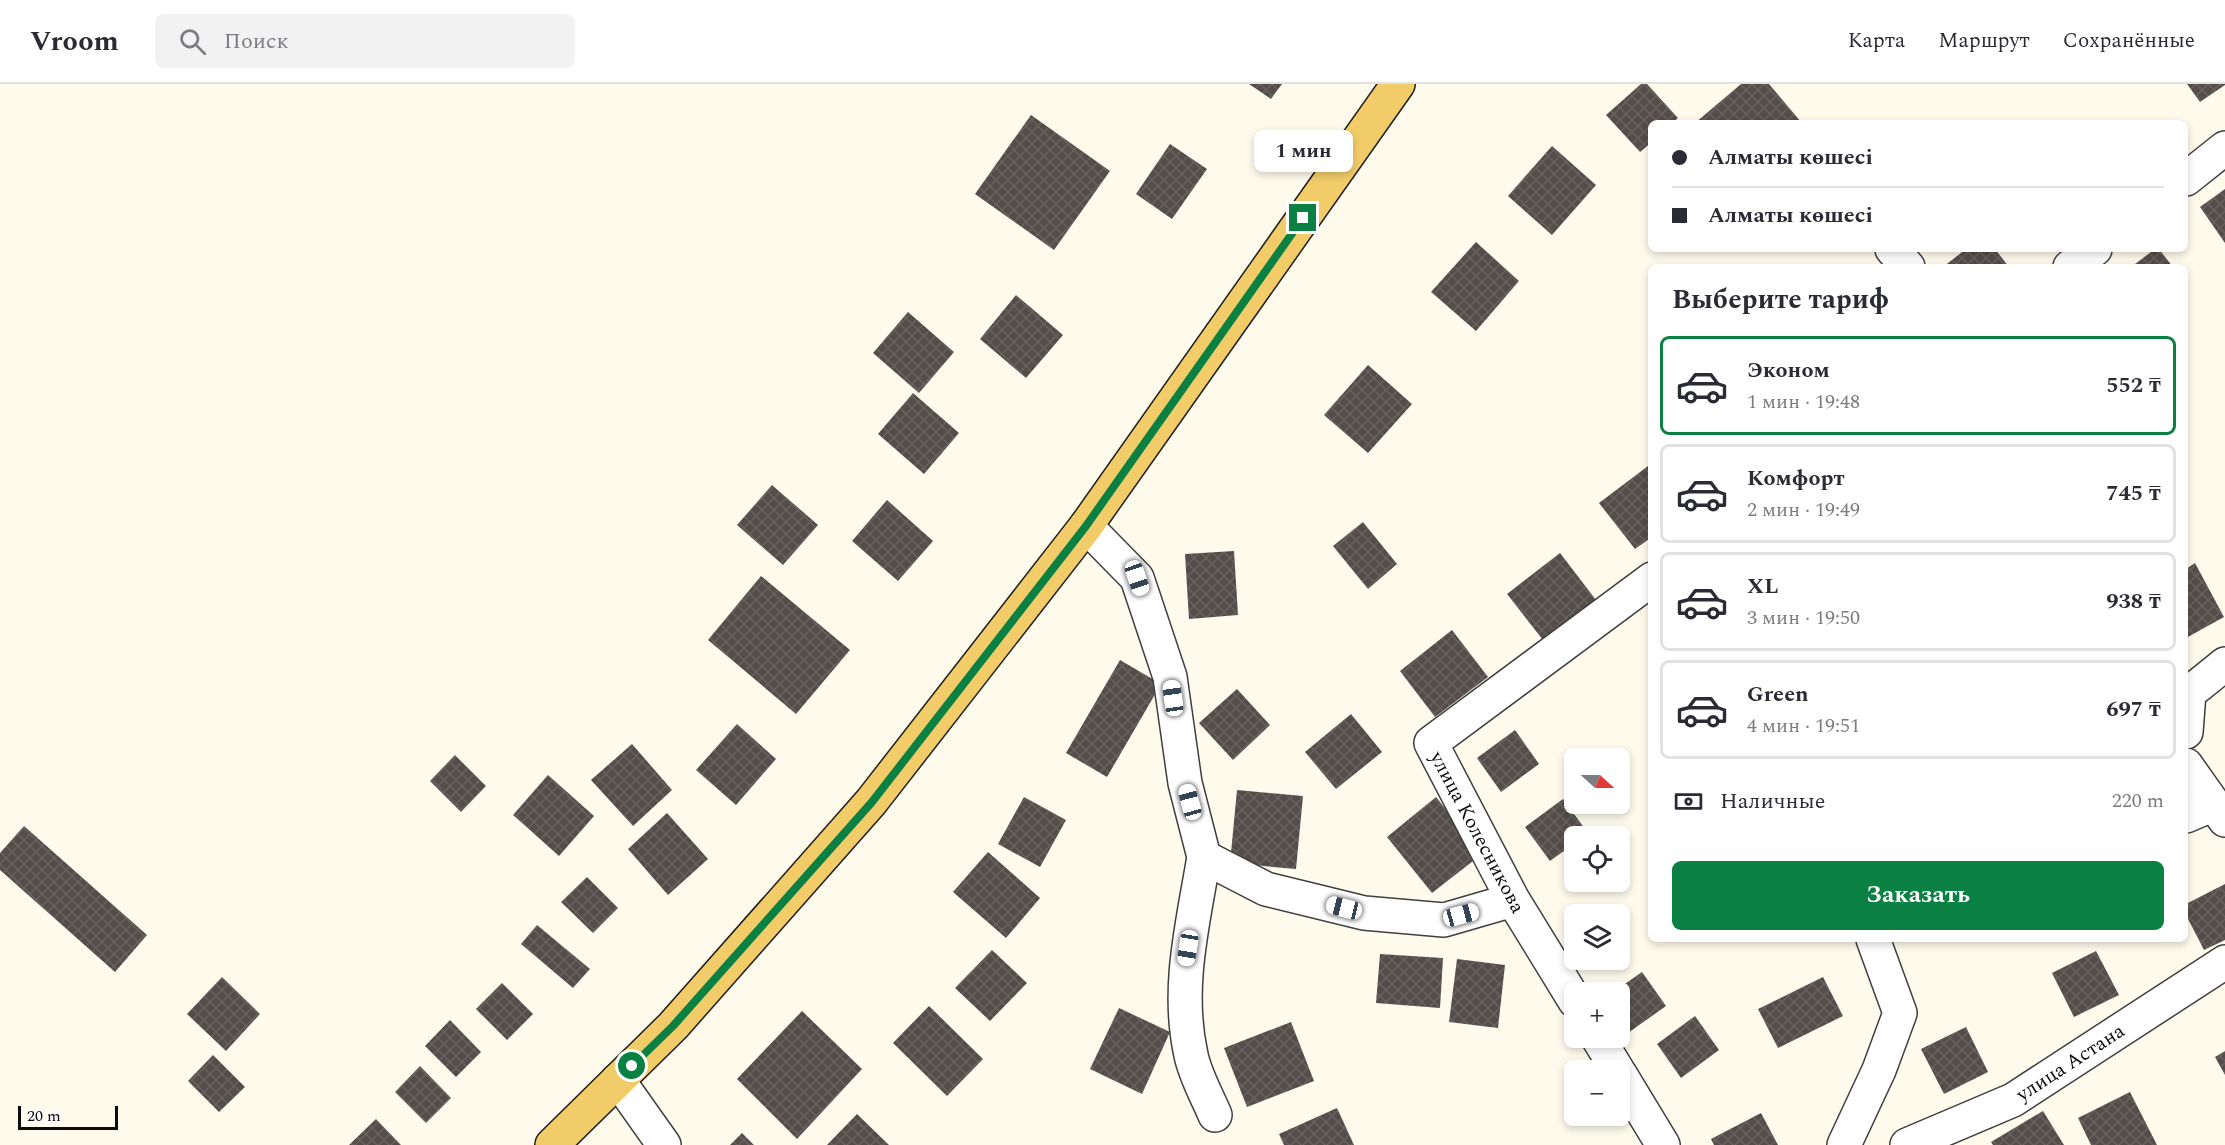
<!DOCTYPE html>
<html lang="ru">
<head>
<meta charset="utf-8">
<style>
	:root { --surface:#fff; --page:#f2f2f3; --text:#2b2b33; --muted:#7c7c81; --line:#e1e1e2; --accent:#0b8043 }
	body { margin:0; font-family:Spectral,serif; background:var(--page); color:var(--text); height:100vh; display:flex; flex-direction:column; font-size:22px; white-space:nowrap }
	* { box-sizing:border-box; margin:0 }
	p { font-size:20px; color:var(--muted) }
	.icon { flex:none; width:33px; height:33px; fill:none; stroke:currentColor; stroke-width:2; stroke-linecap:round; stroke-linejoin:round }
	.map { position:relative; flex:1; overflow:hidden }
	.panel { position:absolute; left:1648px; top:180px; width:540px; height:678px; display:flex; flex-direction:column; background:var(--surface); border-radius:9px; box-shadow:0 3px 9px #0003 }
	.panel>* { flex:none }
	.hud { position:absolute; left:1648px; top:36px; width:540px; height:132px; border-radius:9px; box-shadow:0 3px 9px #0003; display:grid; align-content:center; height:132px; padding:0 24px; background:var(--surface) }
	.needle { width:39px; rotate:111deg }
	.buttons { position:absolute; left:1564px; top:664px; display:grid; gap:12px }
	.buttons a { display:grid; place-items:center; width:66px; height:66px; border-radius:9px; background:var(--surface); box-shadow:0 3px 9px #0003; font-size:30px }
	.scale { position:absolute; left:18px; bottom:15px; width:100px; box-sizing:border-box; padding-left:6px; border:3px solid #0c0c0c; border-top:0; font-size:16px; line-height:21px; white-space:nowrap; color:#0c0c0c; -webkit-text-stroke:4px #fff; paint-order:stroke }
	.end { position:absolute; width:27px; height:27px; margin:-14px; border:8px solid #0b8043; background:#fff; box-shadow:0 0 0 3px #fff }
	.from { border-radius:50% }
	.bubble { position:absolute; height:42px; border-radius:9px; background:var(--surface); box-shadow:0 3px 9px #0003; font-size:20px; font-weight:700; line-height:42px; text-align:center }
	.car { position:absolute; width:18px; height:36px; margin:-18px -9px; border-radius:8px; box-shadow:0 0 4px 2px #0007; background:linear-gradient(#fff 24%,#345 0 40%,#fff 0 76%,#345 0 86%,#fff 0) }
	.hud b { display:flex; align-items:center; gap:21px; height:57px; font-size:22px }
	.hud b+b { border-top:2px solid var(--line) }
	.hud i { width:15px; height:15px; background:var(--text) }
	ul { padding:0; list-style:none }
	li { display:flex; align-items:center; gap:18px; height:99px; margin:0 12px 9px; padding:0 12px; border:3px solid var(--line); border-radius:9px }
	li div { flex:1 }
	li b { display:block; font-size:22px }
	li em { font-style:normal; font-weight:700 }
	li.active { border-color:var(--accent) }
	li>.icon { width:54px; height:54px; stroke-width:1.5 }
	h2 { padding:0 24px; font-size:27px; line-height:72px }
	.pay { display:flex; align-items:center; gap:15px; height:66px; padding:0 24px; font-size:22px }
	.pay p { margin-inline-start:auto }
	.cta { display:flex; gap:12px; margin-top:auto; padding:12px 24px }
	.cta a { flex:1; height:69px; border-radius:9px; background:var(--accent); color:#fff; font-size:24px; font-weight:700; line-height:69px; text-align:center }
	header { display:flex; align-items:center; gap:36px; box-sizing:border-box; height:84px; padding:0 30px; background:var(--surface); border-bottom:2px solid var(--line) }
	header strong { font-size:28px }
	nav { display:flex; gap:33px; margin-inline-start:auto; font-size:21px }
	.search { width:420px; height:54px; background:var(--page); display:flex; align-items:center; gap:15px; box-sizing:border-box; padding:0 21px; border-radius:9px; color:var(--muted); font-size:22px }
	.map>svg:first-child { display:block }
	.building { fill:url(#building-cross-hatch) }
	.lines { fill:none; stroke-linecap:round; stroke-linejoin:round }
	.street-casing { stroke:#3f3f3f; stroke-width:36 }
	.primary-casing { stroke:#1d1d1d; stroke-width:36 }
	.street { stroke:#fff; stroke-width:33 }
	.primary { stroke:#f2cc68; stroke-width:33 }
	.route { stroke:#0b8043; stroke-width:8 }
	.labels { text-anchor:middle; stroke-width:6; stroke-linejoin:round; paint-order:stroke }
	.street-label { font-size:20px; fill:#0c0c0c; stroke:#fff }
</style>
</head>
<body>
<header>
<strong>Vroom</strong>
<div class="search"><svg class="icon" aria-label="search" viewBox="0 0 24 24"><circle cx="10" cy="10" r="6"/><path d="M15 15l6 6"/></svg>Поиск</div>
<nav><a>Карта</a><a>Маршрут</a><a>Сохранённые</a></nav>
</header>
<div class="map">
<svg width="2225" height="1061" viewBox="0 0 2225 1061">
	<defs>
		<pattern id="building-cross-hatch" width="8" height="8" patternUnits="userSpaceOnUse" patternTransform="scale(1.5)"><rect width="8" height="8" fill="#544d49"/><path d="M0 0l8 8M0 8l8-8" fill="none" stroke="#68625f"/></pattern>
	</defs>
	<rect width="100%" height="100%" fill="#fefaec"/>
	<path class="building" d="M1249,0H1282L1271,15Z
		M1641,0H1647L1678,34L1672,39H1652V58L1640,68L1606,31Z
		M1741,0H1769L1802,39H1695Z
		M2187,0H2225V1L2200,18Z
		M1031,31L1110,87L1054,166L975,110Z
		M1170,60L1207,85L1172,135L1136,110Z
		M1552,62L1596,101L1552,151L1508,112Z
		M2225,105V159L2200,123Z
		M1476,158L1519,197L1476,247L1431,208Z
		M1966,165H1995L2009,183H1943Z
		M2155,165H2159L2173,183H2131Z
		M1016,211L1063,251L1026,294L980,255Z
		M908,228L954,268L919,309L873,269Z
		M1368,281L1412,320L1368,369L1324,331Z
		M913,309L959,349L924,390L878,350Z
		M1652,379V453L1635,465L1599,419Z
		M772,401L818,441L783,481L737,441Z
		M887,416L933,457L898,497L852,457Z
		M1363,438L1397,480L1368,505L1333,462Z
		M1234,467L1238,531L1189,535L1185,470Z
		M1560,469L1596,516L1543,556L1507,510Z
		M2195,479L2224,533L2186,554V485Z
		M761,492L850,566L796,630L708,556Z
		M1452,546L1488,593L1435,633L1400,587Z
		M1120,576L1161,600L1107,693L1066,669Z
		M1237,605L1270,641L1233,676L1199,639Z
		M1351,630L1382,668L1336,705L1305,668Z
		M737,640L776,675L736,721L696,686Z
		M1515,646L1539,680L1501,708L1477,674Z
		M632,660L672,706L633,742L591,696Z
		M455,671L486,702L461,728L430,697Z
		M548,691L594,732L559,772L513,731Z
		M1237,706L1303,712L1296,785L1230,779Z
		M1024,713L1066,736L1040,783L998,760Z
		M1436,713L1482,770L1432,809L1387,753Z
		M1563,715L1588,749L1583,753H1575V759L1550,777L1525,743Z
		M667,729L708,775L668,811L628,765Z
		M24,742L147,851L115,888L0,786V769Z
		M988,768L1040,814L1006,854L953,808Z
		M587,793L618,824L593,849L561,818Z
		M2225,800V856L2204,866L2186,831V820Z
		M537,841L590,885L573,904L521,860Z
		M992,866L1027,899L990,937L955,904Z
		M2096,867L2119,911L2074,933L2052,889Z
		M1380,870L1443,874L1440,924L1376,919Z
		M1457,875L1505,881L1498,944L1449,938Z
		M1642,888L1666,922L1628,949L1620,939V909H1612Z
		M222,893L260,930L226,967L187,930Z
		M1823,893L1843,932L1778,964L1758,925Z
		M502,899L533,930L507,956L476,925Z
		M929,922L983,975L947,1012L893,959Z
		M1119,924L1170,948L1142,1010L1090,985Z
		M802,927L862,985L797,1055L737,995Z
		M1695,932L1719,966L1681,994L1657,960Z
		M450,936L481,968L456,993L425,962Z
		M1291,938L1314,997L1247,1023L1224,964Z
		M1966,943L1988,988L1944,1010L1921,965Z
		M2225,967V991L2215,973Z
		M213,971L245,1003L219,1028L188,997Z
		M420,982L451,1014L426,1039L395,1008Z
		M2130,1008L2157,1061H2091L2078,1034Z
		M1337,1024L1354,1061H1284L1279,1050Z
		M2043,1027L2064,1061H1993L1991,1058Z
		M1761,1029L1778,1061H1714L1711,1055Z
		M857,1030L889,1061H827Z
		M376,1035L401,1061H349Z
		M742,1049L754,1061H730Z"/>
	<g class="lines">
		<defs>
			<path id="street" d="M2186,95L2225,64
				M1892,165L1908,183
				M2070,183L2095,165
				M1086,442L1137,494L1170,593L1185,699L1204,773L1266,805L1364,829L1444,836L1513,816
				M2186,648L2189,609L2225,580
				M2186,681L2225,736
				M2186,732L2214,720
				M1204,773C1193,839 1176,904 1191,971C1195,991 1207,1012 1215,1031
				M1575,917L1513,816L1431,659L1652,495
				M1598,954L1618,987
				M1620,990L1663,1061
				M618,996L664,1061
				M1844,1061L1879,986L1900,929L1873,855
				M1907,1061L2013,1016L2225,878"/>
			<path id="primary" d="M552,1061L673,942L871,718L1086,442L1398,0"/>
		</defs>
		<use href="#street" class="street-casing"/>
		<use href="#primary" class="primary-casing"/>
		<use href="#street" class="street"/>
		<use href="#primary" class="primary"/>
	</g>
	<g class="lines">
		<path class="route" d="M632,982L673,942L872,718L1086,442L1303,134"/>
	</g>
	<g class="labels">
		<g class="street-label">
			<text transform="translate(1478 748) rotate(62)" y="7">улица Колесникова</text>
			<text transform="translate(2070 978) rotate(-33)" y="7">улица Астана</text>
		</g>
	</g>
</svg>
<div class="buttons">
<a><svg class="needle" viewBox="-14 -14 28 28"><path d="M0-13l5 13h-10z" fill="#e53935"/><path d="M0 13l5-13h-10z" fill="#7c7c81"/></svg></a>
<a><svg class="icon" aria-label="locate" viewBox="0 0 24 24"><circle cx="12" cy="12" r="6"/><path d="M12 2v4M12 18v4M2 12h4M18 12h4"/></svg></a>
<a><svg class="icon" aria-label="layers" viewBox="0 0 24 24"><path d="M12 4l9 5-9 5-9-5zM3 14l9 5 9-5"/></svg></a>
<a>+</a>
<a>−</a>
</div>
<div class="scale">20 m</div>
<i class="end from" style="left:632px;top:982px"></i>
<i class="end" style="left:1303px;top:134px"></i>
<div class="bubble" style="left:1254px;top:46px;width:99px">1 мин</div>
<i class="car" style="left:1137px;top:494px;rotate:161deg"></i>
<i class="car" style="left:1173px;top:614px;rotate:352deg"></i>
<i class="car" style="left:1190px;top:718px;rotate:345deg"></i>
<i class="car" style="left:1344px;top:824px;rotate:284deg"></i>
<i class="car" style="left:1461px;top:831px;rotate:75deg"></i>
<i class="car" style="left:1188px;top:864px;rotate:189deg"></i>
<div class="hud">
<b><i class="from"></i>Алматы көшесі</b>
<b><i></i>Алматы көшесі</b>
</div>
<section class="panel">
<h2>Выберите тариф</h2>
<ul>
<li class="active"><svg class="icon" aria-label="car" viewBox="0 0 24 24"><path d="M5 17H2v-5l4-1 3-4h7l3 4 3 1v5h-3M9 17h6M6 11h13"/><circle cx="7" cy="17" r="2"/><circle cx="17" cy="17" r="2"/></svg><div><b>Эконом</b><p>1 мин · 19:48</p></div><em>552 ₸</em></li>
<li><svg class="icon" aria-label="car" viewBox="0 0 24 24"><path d="M5 17H2v-5l4-1 3-4h7l3 4 3 1v5h-3M9 17h6M6 11h13"/><circle cx="7" cy="17" r="2"/><circle cx="17" cy="17" r="2"/></svg><div><b>Комфорт</b><p>2 мин · 19:49</p></div><em>745 ₸</em></li>
<li><svg class="icon" aria-label="car" viewBox="0 0 24 24"><path d="M5 17H2v-5l4-1 3-4h7l3 4 3 1v5h-3M9 17h6M6 11h13"/><circle cx="7" cy="17" r="2"/><circle cx="17" cy="17" r="2"/></svg><div><b>XL</b><p>3 мин · 19:50</p></div><em>938 ₸</em></li>
<li><svg class="icon" aria-label="car" viewBox="0 0 24 24"><path d="M5 17H2v-5l4-1 3-4h7l3 4 3 1v5h-3M9 17h6M6 11h13"/><circle cx="7" cy="17" r="2"/><circle cx="17" cy="17" r="2"/></svg><div><b>Green</b><p>4 мин · 19:51</p></div><em>697 ₸</em></li>
</ul>
<div class="pay"><svg class="icon" aria-label="cash" viewBox="0 0 24 24"><path d="M3 7h18v10H3z"/><circle cx="12" cy="12" r="2"/></svg>Наличные<p>220 m</p></div>
<div class="cta"><a>Заказать</a></div>
</section>
</div>
</body>
</html>
